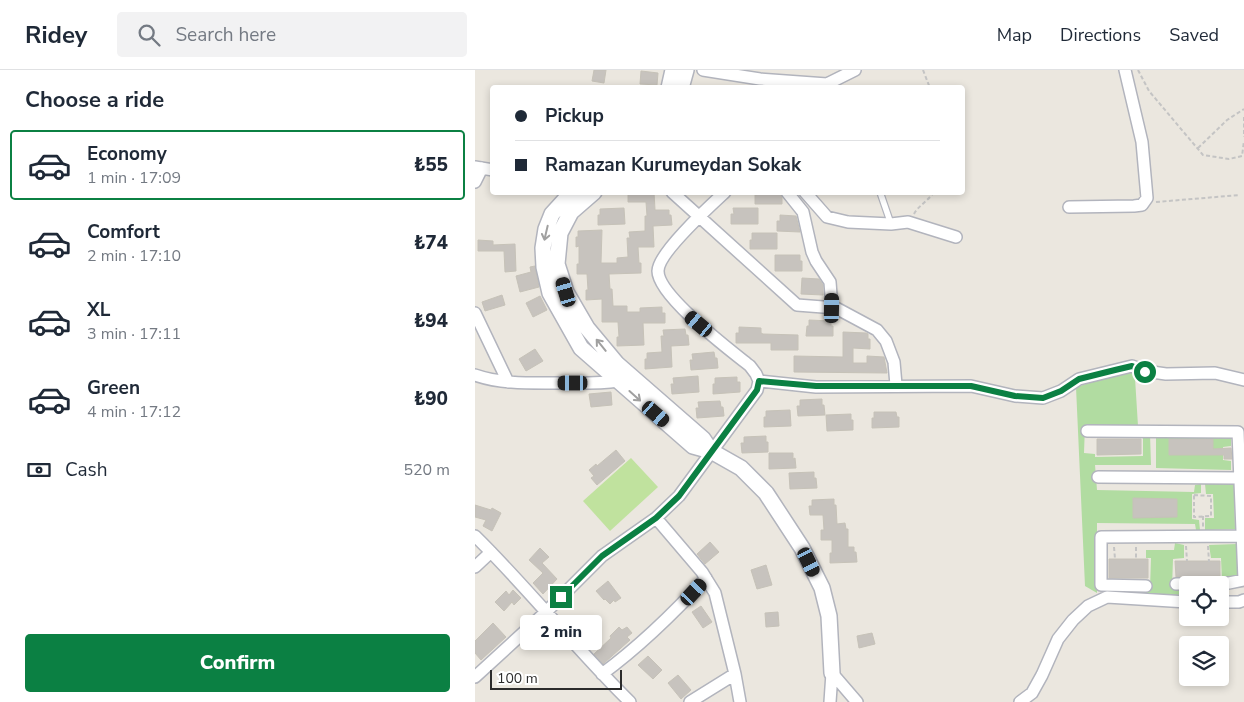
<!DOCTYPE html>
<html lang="en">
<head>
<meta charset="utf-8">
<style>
	:root { --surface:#fff; --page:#f2f2f3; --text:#1f2937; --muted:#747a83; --line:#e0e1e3; --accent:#0b8043 }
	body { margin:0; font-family:"Nunito Sans",sans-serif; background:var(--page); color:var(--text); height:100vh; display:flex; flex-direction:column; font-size:19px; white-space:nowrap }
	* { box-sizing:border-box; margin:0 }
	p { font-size:16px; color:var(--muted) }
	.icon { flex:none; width:28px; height:28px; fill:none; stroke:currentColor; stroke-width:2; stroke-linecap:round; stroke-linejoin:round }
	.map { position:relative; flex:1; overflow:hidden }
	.side { display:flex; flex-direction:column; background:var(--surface); width:475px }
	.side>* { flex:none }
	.top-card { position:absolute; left:15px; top:15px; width:475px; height:110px; border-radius:5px; box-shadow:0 2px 8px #0003; display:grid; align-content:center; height:110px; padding:0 25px; background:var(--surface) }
	.tools { position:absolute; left:704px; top:506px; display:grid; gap:10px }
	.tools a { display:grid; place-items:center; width:50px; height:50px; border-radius:5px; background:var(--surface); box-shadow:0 2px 8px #0003; font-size:25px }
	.scale { position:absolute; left:15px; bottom:12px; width:132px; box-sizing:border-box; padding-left:5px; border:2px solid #2b2b2b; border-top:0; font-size:14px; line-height:18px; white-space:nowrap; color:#2b2b2b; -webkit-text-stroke:4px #fff; paint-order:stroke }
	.end { position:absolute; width:22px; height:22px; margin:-11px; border:6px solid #0b8043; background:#fff; box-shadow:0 0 0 2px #fff }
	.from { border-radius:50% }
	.bubble { position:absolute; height:35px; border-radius:5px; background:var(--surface); box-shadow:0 2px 8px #0003; font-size:16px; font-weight:800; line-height:35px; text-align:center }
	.car { position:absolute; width:15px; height:30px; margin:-15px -8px; border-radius:6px; box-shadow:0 0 4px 1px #0007; background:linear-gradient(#222 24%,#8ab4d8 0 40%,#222 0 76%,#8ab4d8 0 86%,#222 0) }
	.top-card b { display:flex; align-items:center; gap:18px; height:48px; font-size:19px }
	.top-card b+b { border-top:1px solid var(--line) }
	.top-card i { width:12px; height:12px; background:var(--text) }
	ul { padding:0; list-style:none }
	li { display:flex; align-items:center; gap:15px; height:70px; margin:0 10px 8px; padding:0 15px; border:2px solid transparent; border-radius:5px }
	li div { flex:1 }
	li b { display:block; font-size:19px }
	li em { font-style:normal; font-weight:800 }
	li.selected { border-color:var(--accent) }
	li>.icon { width:45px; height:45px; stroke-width:1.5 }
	h2 { padding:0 25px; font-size:22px; line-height:60px }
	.pay { display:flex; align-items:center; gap:12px; height:55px; padding:0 25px; font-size:19px }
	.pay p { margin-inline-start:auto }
	.action { display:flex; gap:10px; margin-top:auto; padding:10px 25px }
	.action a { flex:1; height:58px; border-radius:5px; background:var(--accent); color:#fff; font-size:20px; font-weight:800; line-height:58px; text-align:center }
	header { display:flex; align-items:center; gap:30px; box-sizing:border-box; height:70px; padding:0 25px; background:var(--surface); border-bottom:1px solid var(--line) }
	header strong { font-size:24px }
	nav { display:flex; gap:28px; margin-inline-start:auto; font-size:18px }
	.search { width:350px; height:45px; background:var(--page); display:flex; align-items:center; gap:12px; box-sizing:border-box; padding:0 18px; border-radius:5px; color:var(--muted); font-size:19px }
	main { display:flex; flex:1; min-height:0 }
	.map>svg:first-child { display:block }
	.green { fill:#b1dca1 }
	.pitch { fill:#c0e29e }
	.building { fill:#c7c3be; stroke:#c6c2b8 }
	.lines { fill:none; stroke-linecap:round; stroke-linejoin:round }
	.lane-casing { stroke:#b2b4bd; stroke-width:8 }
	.street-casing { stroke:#b2b4bd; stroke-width:14 }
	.secondary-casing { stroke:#b2b4bd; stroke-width:18 }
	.path { stroke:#c4c4c4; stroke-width:2; stroke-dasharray:4 2.5; stroke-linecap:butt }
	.lane { stroke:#fff; stroke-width:5.5 }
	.street { stroke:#fff; stroke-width:11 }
	.secondary { stroke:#fff; stroke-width:15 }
	.oneway { stroke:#a0a0a0 }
	.route { stroke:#0b8043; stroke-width:6 }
</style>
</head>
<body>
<header>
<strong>Ridey</strong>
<div class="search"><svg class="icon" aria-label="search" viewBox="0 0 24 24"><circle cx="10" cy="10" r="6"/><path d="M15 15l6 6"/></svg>Search here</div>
<nav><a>Map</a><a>Directions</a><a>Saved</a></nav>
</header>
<main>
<section class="side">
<h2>Choose a ride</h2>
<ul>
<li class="selected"><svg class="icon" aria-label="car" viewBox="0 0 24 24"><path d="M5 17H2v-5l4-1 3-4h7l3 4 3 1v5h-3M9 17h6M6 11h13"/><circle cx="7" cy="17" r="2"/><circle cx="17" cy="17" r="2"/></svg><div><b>Economy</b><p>1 min · 17:09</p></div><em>₺55</em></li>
<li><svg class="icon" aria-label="car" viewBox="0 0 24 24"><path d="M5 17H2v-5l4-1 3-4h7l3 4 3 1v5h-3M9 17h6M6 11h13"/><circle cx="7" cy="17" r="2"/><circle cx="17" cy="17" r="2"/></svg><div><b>Comfort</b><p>2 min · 17:10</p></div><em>₺74</em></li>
<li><svg class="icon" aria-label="car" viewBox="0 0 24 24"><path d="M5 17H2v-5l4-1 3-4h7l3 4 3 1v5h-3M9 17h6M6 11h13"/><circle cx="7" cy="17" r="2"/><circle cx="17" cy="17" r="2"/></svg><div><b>XL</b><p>3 min · 17:11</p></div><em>₺94</em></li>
<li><svg class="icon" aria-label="car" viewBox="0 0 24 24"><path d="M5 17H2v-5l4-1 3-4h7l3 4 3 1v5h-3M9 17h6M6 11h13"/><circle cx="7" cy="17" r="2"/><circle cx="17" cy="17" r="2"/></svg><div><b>Green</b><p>4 min · 17:12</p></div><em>₺90</em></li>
</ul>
<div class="pay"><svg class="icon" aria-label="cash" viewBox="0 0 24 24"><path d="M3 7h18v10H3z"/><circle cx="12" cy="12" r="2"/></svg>Cash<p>520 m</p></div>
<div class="action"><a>Confirm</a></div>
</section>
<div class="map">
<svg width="769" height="632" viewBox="0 0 769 632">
	<rect width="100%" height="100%" fill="#ebe7df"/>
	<path class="green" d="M658,300L660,308L663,356L610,355L609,383L620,384V387L668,386V365L675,364L676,395H620L622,420L719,422L720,415L726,414V423L717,424V449L724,450L725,460H721L720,454L622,453V523L610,516L601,317Z
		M681,364H756V376L748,377V390L756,391V400L681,398Z
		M759,413L760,459L730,460V448H739L738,424H731L730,414Z
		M700,473L709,475V488L698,489L697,518L712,519V525L629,522L628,518L675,519L676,488H671V480H699Z
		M762,474L763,510L747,511L746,488H736L734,475Z"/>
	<path class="pitch" d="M156,388L183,417L135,461L108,431Z"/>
	<path class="building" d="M119,0H131L129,13L117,11Z
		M166,1L183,3L182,15L165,14Z
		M153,122H179L180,140H194V145H196L197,155L178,156L179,177H163L164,193H166V203L134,204L135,219H137L138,236H152V242H165V238L187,237V243H190V253H168L169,275L142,276V267H144L143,252H127V229L111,230V220H113L112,204H102V194H104V176L101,177V167H103V161L127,160L126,193H142V188L153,187L152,168H155L154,162L170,161V146H172L171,132H153Z
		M282,122H304L307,127V134H280V125H282Z
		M149,138L150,154L123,155V145H125V139Z
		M258,138H283V154H256V144H259Z
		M305,145L321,146L325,162L302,161V151H305Z
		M277,163H302V179H275V170H277Z
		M3,170L18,171V175L40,174L41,201L30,202L29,181H3Z
		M300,185H325V191H327V201H300Z
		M60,196L64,217L45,222L41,206L56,202L55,197Z
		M327,208L344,209L348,215V225L326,224Z
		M27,225L30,235L10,241L7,232Z
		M65,226L72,240L58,247L51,233Z
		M334,250L356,251V256H358V266H331L332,256H334Z
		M264,257L286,258V263L288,264L323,265V280H296V273H261V263H264Z
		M210,259L211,265H213L214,275L196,276L197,297L170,299V289H172V283L187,282L186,266H189L188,260Z
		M368,262L391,263L393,264V269H395V279L378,278V293H392V286L409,287L412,303L319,302V286L368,287Z
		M60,279L68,291L51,301L44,289Z
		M239,282L240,288H242L243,298L216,300L215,290H218L217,284Z
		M223,306L224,322L197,324L196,314H199L198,308Z
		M262,307V312H265V322L238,324V314H240V308Z
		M136,322L137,335L116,337L114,324Z
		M347,329V335H349L350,345L323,346L322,336H325V330Z
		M245,331L246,337H248L249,346L222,348L221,338H224L223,332Z
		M315,340L316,356L289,357V347H291V341Z
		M399,342H421L422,347H424V357L397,358V348H399Z
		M376,344V350H378V360L352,361L351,345Z
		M291,366V372H293V382L267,383L266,373H269V367Z
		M622,369H666V384L622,385Z
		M694,369H738V379L756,378L757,389H749V385H694Z
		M141,380L150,391L122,415L116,408L119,406L114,400L121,394L122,396Z
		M294,383H318V389L320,388L321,398L294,399Z
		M339,402V408H341L342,418L315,419L314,403Z
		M658,428L702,429V447L658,448Z
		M359,429V435H361L362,454L370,453L371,459H373V477H379V482H381L382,492L355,493V483H357V470H346V460H349L348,445H335L334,436H337V430Z
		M0,435L16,440L17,438L26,443L17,461L8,456L11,450L0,447Z
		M235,472L244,482L230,494L222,484Z
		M65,478L74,487L67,493L82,509L68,524L58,513L68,503L54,490Z
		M634,489H673V508H634Z
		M700,491H745V506L701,507Z
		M291,495L297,515L282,519L276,500Z
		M133,511L146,528L140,532L139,530L135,534L130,529L129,530L121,521Z
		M38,520L46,528L39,535L37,532L29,541L20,532L31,521L34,525Z
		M226,536L237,552L228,558L217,542Z
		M303,542L304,556L291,557L290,543Z
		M18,553L31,567L6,590L0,583V571Z
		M144,557L147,560L152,557L157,563L152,567L155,570L128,594L119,584L136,568L135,566Z
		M397,563L400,574L384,578L382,566Z
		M173,586L187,600L178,609L163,595Z
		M203,605L216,620L206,629L193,613Z"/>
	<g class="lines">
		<defs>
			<path id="lane" d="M405,122L416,154"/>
			<path id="street" d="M228,0L285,9L352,14L380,0
				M0,97L18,100
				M0,112L7,98
				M197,122L322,235L361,238L402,260L411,271L419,292L421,315
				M250,122C236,135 183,183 183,201C183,226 255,280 275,296L281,304L284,311
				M312,122L328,142L337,182L341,191L355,212L357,238
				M330,122L352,147L373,152L416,154L433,152L481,167
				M594,137L659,136L667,135L672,128L667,72L650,0
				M0,243L33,312
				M0,305C26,314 54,313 81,313C101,313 123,314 143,311
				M284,311L341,317L496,316L540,326L568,328L586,321L604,309L657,296L670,301L691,304L740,303L769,310
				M612,361L763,362L769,510L754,513L701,514
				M623,407L764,408
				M181,448L227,502L240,523L260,604L265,632
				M0,466C54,519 101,579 155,632
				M0,497L16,482
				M671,516L626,515V467L767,466
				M745,532H764L769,530
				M357,603L382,632
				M127,604C165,576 199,543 231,508
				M0,607L72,541L127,486L181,448L204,426L282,320L284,311
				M215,632L260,604
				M355,632L357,603
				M545,632L557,623L567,605L583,569L598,550L613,536L632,527L712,532"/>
			<path id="secondary" d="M194,18L198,0
				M206,18L211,0
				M97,122L77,144L71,159L68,178L69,197L75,223L106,278L218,376L236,381L266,398L291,423L327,478L347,518L354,546L357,603
				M119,122L96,142L85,163L82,194L91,222L112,258L142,294L228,369L236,381"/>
		</defs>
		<use href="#lane" class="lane-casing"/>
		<use href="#street" class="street-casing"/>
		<use href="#secondary" class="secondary-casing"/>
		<path class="path" d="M448,0L455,18
			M663,0L674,21L728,85L754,89L767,86L769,71
			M769,47V67
			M723,78L752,50L769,39
			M681,132L765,125
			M439,144C443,136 453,131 459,122
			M719,425L736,426V446L719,447Z
			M728,446V457
			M711,476L712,491
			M733,476L734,492
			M639,477L640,489
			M661,477V489"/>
		<use href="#lane" class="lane"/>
		<use href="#street" class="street"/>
		<use href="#secondary" class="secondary"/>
	</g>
	<defs><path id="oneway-shaft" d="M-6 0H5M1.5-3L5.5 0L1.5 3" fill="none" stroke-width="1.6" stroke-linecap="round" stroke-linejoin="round" transform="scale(1.25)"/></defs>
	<g class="oneway">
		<use href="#oneway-shaft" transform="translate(71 163) rotate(103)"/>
		<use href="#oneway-shaft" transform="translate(126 275) rotate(-129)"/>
		<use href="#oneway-shaft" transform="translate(160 326) rotate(42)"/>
	</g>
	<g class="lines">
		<path class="route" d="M86,527L127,486L181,448L204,426L282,320L284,311L341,316H496L540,326L568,328L586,321L604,309L640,300L657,296L670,302"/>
	</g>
</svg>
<div class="tools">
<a><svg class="icon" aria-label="locate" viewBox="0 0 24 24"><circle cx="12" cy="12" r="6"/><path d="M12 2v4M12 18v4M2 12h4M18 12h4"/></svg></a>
<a><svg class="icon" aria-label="layers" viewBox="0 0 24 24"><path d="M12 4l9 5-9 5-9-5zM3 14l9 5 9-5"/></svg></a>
</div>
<div class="scale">100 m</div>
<i class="end from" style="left:670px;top:302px"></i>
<i class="end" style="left:86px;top:527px"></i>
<div class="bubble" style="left:45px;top:545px;width:82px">2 min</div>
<i class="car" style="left:91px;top:222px;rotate:343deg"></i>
<i class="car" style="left:357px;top:238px;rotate:1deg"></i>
<i class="car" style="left:224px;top:254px;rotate:310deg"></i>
<i class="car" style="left:98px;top:313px;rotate:270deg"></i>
<i class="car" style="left:181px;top:344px;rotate:131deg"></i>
<i class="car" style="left:334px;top:492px;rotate:154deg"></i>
<i class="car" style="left:219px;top:522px;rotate:43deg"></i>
<div class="top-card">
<b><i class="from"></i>Pickup</b>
<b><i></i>Ramazan Kurumeydan Sokak</b>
</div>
</div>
</main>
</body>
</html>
